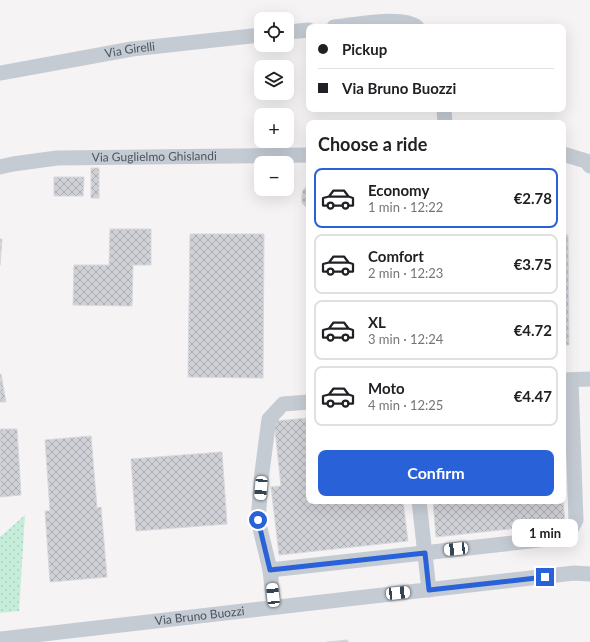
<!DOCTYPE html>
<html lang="en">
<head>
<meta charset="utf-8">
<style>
	:root { --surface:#fff; --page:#f2f2f2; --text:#202124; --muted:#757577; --line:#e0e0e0; --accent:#2962d8 }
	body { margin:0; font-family:Lato,sans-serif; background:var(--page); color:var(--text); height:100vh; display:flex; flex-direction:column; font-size:15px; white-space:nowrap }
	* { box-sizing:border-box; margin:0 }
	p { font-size:13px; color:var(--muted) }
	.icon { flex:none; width:22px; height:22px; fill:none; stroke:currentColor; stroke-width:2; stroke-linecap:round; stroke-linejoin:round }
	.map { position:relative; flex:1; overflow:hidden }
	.side { position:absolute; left:306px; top:120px; width:260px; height:384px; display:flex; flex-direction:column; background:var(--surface); border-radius:8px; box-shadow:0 4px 16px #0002 }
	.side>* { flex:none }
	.hud { position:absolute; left:306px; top:24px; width:260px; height:88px; border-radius:8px; box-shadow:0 4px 16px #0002; display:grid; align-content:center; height:88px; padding:0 12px; background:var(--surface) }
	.buttons { position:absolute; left:254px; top:12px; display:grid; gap:8px }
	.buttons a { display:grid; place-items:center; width:40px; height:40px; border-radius:8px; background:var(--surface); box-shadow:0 4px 16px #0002; font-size:20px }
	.end { position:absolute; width:18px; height:18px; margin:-9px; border:5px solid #2962d8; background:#fff; box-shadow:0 0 0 2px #fff }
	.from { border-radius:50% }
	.bubble { position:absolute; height:28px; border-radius:8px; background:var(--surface); box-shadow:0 4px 16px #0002; font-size:13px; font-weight:700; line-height:28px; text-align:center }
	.car { position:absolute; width:12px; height:24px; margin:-12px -6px; border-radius:5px; box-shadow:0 0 3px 1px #0007; background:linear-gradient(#fff 24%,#345 0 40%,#fff 0 76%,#345 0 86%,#fff 0) }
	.hud b { display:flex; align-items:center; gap:14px; height:38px; font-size:15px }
	.hud b+b { border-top:1px solid var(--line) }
	.hud i { width:10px; height:10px; background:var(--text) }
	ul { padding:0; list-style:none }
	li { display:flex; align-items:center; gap:12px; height:60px; margin:0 8px 6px; padding:0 4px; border:2px solid var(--line); border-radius:8px }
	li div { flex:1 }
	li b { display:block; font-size:15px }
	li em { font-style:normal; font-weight:700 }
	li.active { border-color:var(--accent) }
	li>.icon { width:36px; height:36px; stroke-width:1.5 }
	h2 { padding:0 12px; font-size:18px; line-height:48px }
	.button { display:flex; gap:8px; margin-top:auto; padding:8px 12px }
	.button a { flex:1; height:46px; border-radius:8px; background:var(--accent); color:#fff; font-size:16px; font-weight:700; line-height:46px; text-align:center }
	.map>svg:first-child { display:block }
	.garden { fill:url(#garden-dots) }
	.building { fill:url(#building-cross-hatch); stroke:#d7d8dd }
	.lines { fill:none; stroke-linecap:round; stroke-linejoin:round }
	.minor { stroke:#c5cbd3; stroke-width:15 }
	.route { stroke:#2962d8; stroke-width:5 }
	.labels { text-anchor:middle; stroke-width:3; stroke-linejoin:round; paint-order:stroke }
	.street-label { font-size:12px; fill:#4c545f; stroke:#fff }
</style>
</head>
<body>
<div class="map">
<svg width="590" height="642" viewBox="0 0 590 642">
	<defs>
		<pattern id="garden-dots" width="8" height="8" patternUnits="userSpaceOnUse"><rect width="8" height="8" fill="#c6edda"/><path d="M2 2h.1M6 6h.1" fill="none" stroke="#accdbe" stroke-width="1.8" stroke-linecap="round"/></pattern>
		<pattern id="building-cross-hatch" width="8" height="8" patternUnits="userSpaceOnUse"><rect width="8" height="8" fill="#d0d1d6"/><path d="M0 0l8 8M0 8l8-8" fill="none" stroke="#abacb1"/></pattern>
	</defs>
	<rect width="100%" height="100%" fill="#f5f3f3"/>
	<path class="garden" d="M25,515L19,611L0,613V537Z"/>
	<path class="building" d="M91,168H99V198H91Z
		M308,175H309V256H308L307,208L302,203V195L303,190L308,185Z
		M54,177H84L83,196H54Z
		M110,229H151V265H133L132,306L73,305L74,265H109Z
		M190,234H264L263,378L188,377Z
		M563,235H568L569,345H563Z
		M0,239H2L0,265Z
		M0,374H1L6,402H0Z
		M309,418V501H403L408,541L279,555L271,487L281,486L274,421Z
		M0,429H17L21,495L0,497Z
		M91,436L97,508L101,507L107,577L50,582L45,511H50L45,440Z
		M222,452L227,524L136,531L131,459Z
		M563,500L565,523L436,537L433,501H563Z
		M348,640V642H327Z"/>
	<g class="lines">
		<g class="minor">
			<path d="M334,27C354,25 402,15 417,27"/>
			<path d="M287,32L309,30"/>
			<path id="s1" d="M0,73L132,49L261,35"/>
			<path d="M444,109L445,123"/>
			<path d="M563,154L586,161L590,166"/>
			<path id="s2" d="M0,167L13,164L57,158L309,155"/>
			<path d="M563,380L590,379"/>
			<path d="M309,402L283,404L269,419L262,472L258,520L270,570L567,537L576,520L571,380"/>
			<path d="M419,501L429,590"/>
			<path d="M270,570L274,607"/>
			<path id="s3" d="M0,639L574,573L590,574"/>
		</g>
	</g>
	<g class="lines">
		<path class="route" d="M258,520L270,570L425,553L429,590L545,577"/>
	</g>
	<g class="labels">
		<g class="street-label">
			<text dy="4" stroke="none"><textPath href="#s1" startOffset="132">Via Girelli</textPath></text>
			<text dy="4" stroke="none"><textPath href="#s2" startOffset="155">Via Guglielmo Ghislandi</textPath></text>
			<text dy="4" stroke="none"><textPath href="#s3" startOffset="201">Via Bruno Buozzi</textPath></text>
		</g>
	</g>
</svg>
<div class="buttons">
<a><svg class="icon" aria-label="locate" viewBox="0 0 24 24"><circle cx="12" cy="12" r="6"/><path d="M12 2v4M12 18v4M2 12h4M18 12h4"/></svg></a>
<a><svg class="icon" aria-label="layers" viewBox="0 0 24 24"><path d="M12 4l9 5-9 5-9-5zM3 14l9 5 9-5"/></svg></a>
<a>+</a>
<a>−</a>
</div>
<i class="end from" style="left:258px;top:520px"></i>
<i class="end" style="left:545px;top:577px"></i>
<div class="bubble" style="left:512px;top:519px;width:66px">1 min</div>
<i class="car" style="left:261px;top:488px;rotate:185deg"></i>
<i class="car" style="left:456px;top:549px;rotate:264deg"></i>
<i class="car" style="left:398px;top:593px;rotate:84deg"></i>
<i class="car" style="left:273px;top:595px;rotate:354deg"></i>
<div class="hud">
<b><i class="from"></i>Pickup</b>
<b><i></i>Via Bruno Buozzi</b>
</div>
<section class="side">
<h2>Choose a ride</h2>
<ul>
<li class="active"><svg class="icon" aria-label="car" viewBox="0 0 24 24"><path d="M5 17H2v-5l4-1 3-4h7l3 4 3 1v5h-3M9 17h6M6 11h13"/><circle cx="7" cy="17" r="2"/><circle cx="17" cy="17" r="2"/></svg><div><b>Economy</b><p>1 min · 12:22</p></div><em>€2.78</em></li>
<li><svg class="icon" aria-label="car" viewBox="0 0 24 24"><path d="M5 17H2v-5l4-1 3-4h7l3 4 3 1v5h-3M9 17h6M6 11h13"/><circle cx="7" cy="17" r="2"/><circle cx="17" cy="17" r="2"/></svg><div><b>Comfort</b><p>2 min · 12:23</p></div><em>€3.75</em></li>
<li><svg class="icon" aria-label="car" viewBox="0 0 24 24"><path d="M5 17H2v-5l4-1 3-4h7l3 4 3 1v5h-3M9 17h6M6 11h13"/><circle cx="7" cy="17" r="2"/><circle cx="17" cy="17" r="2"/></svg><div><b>XL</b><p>3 min · 12:24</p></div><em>€4.72</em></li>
<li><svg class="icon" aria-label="car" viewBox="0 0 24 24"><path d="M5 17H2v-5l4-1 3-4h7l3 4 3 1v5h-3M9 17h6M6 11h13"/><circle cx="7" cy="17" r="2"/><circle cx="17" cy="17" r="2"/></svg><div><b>Moto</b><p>4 min · 12:25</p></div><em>€4.47</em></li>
</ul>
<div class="button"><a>Confirm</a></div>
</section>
</div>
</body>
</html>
